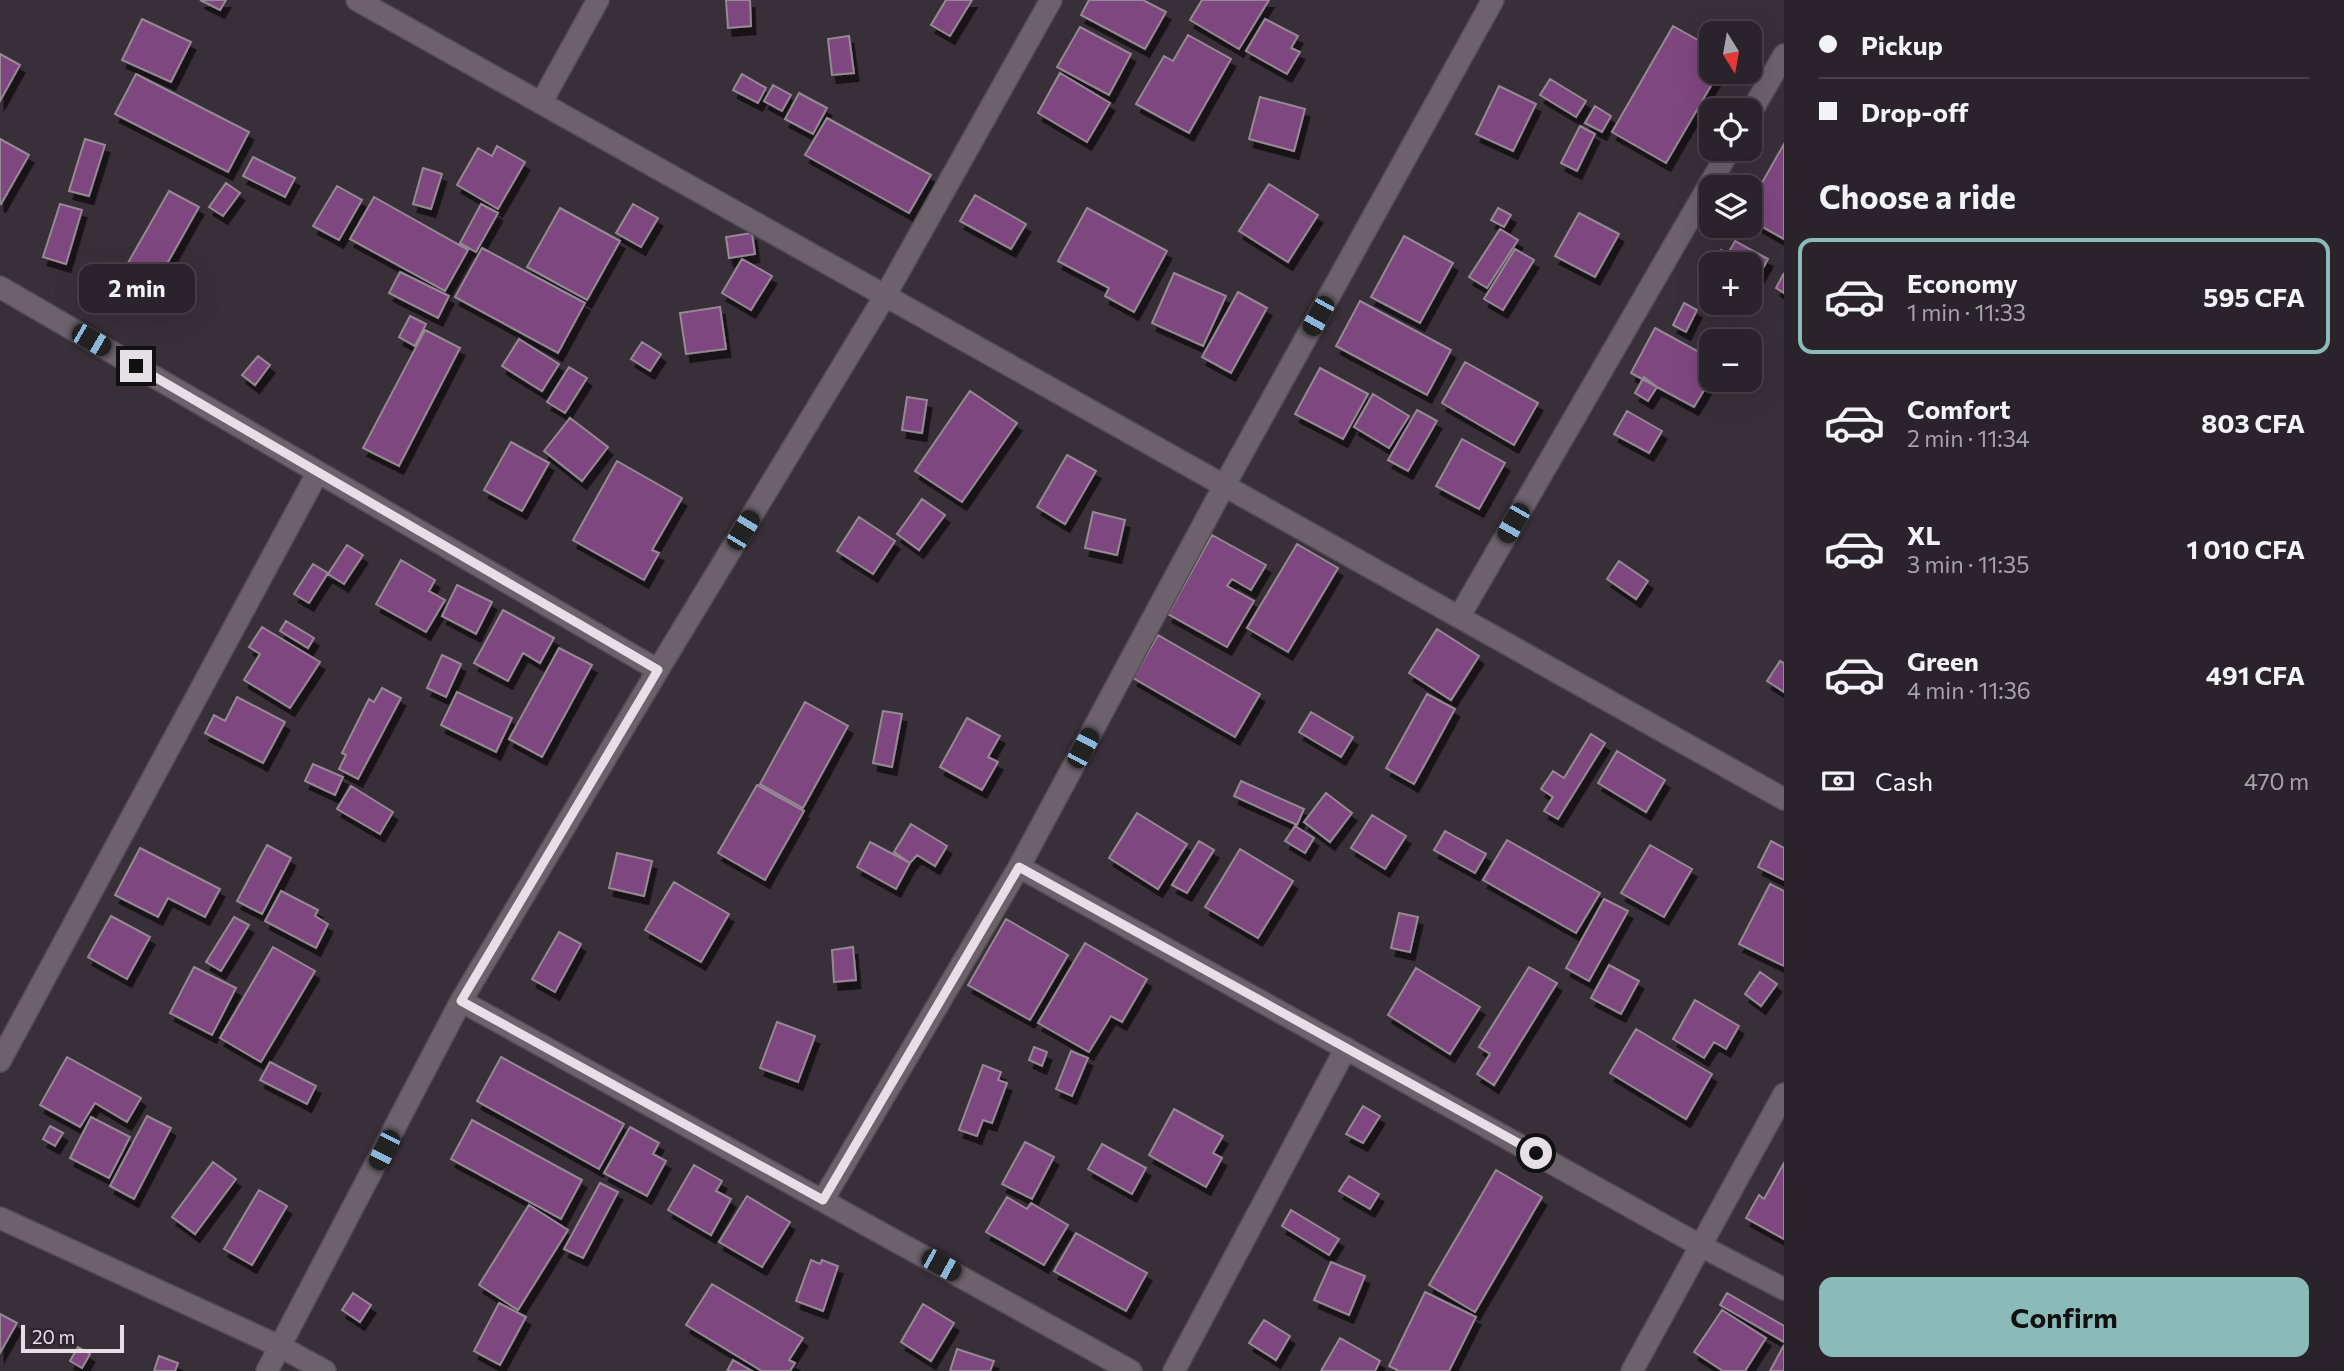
<!DOCTYPE html>
<html lang="en">
<head>
<meta charset="utf-8">
<style>
	:root { --surface:#2b232b; --page:#332b33; --text:#f1f3f6; --muted:#a6a4a9; --line:#474047; --accent:#8bbbb9 }
	body { margin:0; font-family:Commissioner,sans-serif; background:var(--page); color:var(--text); height:100vh; display:flex; flex-direction:column; font-size:26px; white-space:nowrap }
	* { box-sizing:border-box; margin:0 }
	p { font-size:23px; color:var(--muted) }
	.icon { flex:none; width:38px; height:38px; fill:none; stroke:currentColor; stroke-width:2; stroke-linecap:round; stroke-linejoin:round }
	.map { position:relative; flex:1; overflow:hidden }
	.side { display:flex; flex-direction:column; background:var(--surface); width:560px }
	.side>* { flex:none }
	.banner { display:grid; align-content:center; height:154px; padding:0 35px; background:var(--surface) }
	.needle { width:46px; rotate:169deg }
	.fabs { position:absolute; left:1699px; top:21px; display:grid; gap:14px }
	.fabs a { display:grid; place-items:center; width:63px; height:63px; border-radius:14px; background:var(--surface); box-shadow:0 7px 28px #0002,0 0 0 2px var(--line); font-size:35px }
	.scale { position:absolute; left:21px; bottom:18px; width:103px; box-sizing:border-box; padding-left:7px; border:4px solid #e6dfe5; border-top:0; font-size:19px; line-height:24px; white-space:nowrap; color:#e6dfe5; -webkit-text-stroke:5px #2f252e; paint-order:stroke }
	.end { position:absolute; width:32px; height:32px; margin:-16px; border:9px solid #e6dfe5; background:#111; box-shadow:0 0 0 4px #111 }
	.from { border-radius:50% }
	.bubble { position:absolute; height:49px; border-radius:14px; background:var(--surface); box-shadow:0 7px 28px #0002,0 0 0 2px var(--line); font-size:23px; font-weight:700; line-height:49px; text-align:center }
	.car { position:absolute; width:21px; height:42px; margin:-21px -10px; border-radius:9px; box-shadow:0 0 5px 2px #0007; background:linear-gradient(#222 24%,#8ab4d8 0 40%,#222 0 76%,#8ab4d8 0 86%,#222 0) }
	.banner b { display:flex; align-items:center; gap:24px; height:66px; font-size:26px }
	.banner b+b { border-top:2px solid var(--line) }
	.banner i { width:18px; height:18px; background:var(--text) }
	ul { padding:0; list-style:none }
	li { display:flex; align-items:center; gap:21px; height:116px; margin:0 14px 10px; padding:0 21px; border:4px solid transparent; border-radius:14px }
	li div { flex:1 }
	li b { display:block; font-size:26px }
	li em { font-style:normal; font-weight:700 }
	li.selected { border-color:var(--accent) }
	li>.icon { width:63px; height:63px; stroke-width:1.5 }
	h2 { padding:0 35px; font-size:32px; line-height:84px }
	.pay { display:flex; align-items:center; gap:18px; height:77px; padding:0 35px; font-size:26px }
	.pay p { margin-inline-start:auto }
	.action { display:flex; gap:14px; margin-top:auto; padding:14px 35px }
	.action a { flex:1; height:80px; border-radius:14px; background:var(--accent); color:#111; font-size:28px; font-weight:700; line-height:80px; text-align:center }
	main { display:flex; flex:1; min-height:0 }
	.map>svg:first-child { display:block }
	.building { fill:#7f467f; stroke:#958994; stroke-width:2; filter:url(#shadow) }
	.lines { fill:none; stroke-linecap:round; stroke-linejoin:round }
	.street-casing { stroke:#534b53; stroke-width:24 }
	.street { stroke:#6d626c; stroke-width:21 }
	.route { stroke:#e6dfe5; stroke-width:9 }
</style>
</head>
<body>
<main>
<div class="map">
<svg width="1784" height="1371" viewBox="0 0 1784 1371">
	<defs>
		<filter id="shadow"><feDropShadow dx="4.5" dy="8" stdDeviation="0" flood-color="#0009"/></filter>
	</defs>
	<rect width="100%" height="100%" fill="#392f39"/>
	<path class="building" d="M200,0H226L220,10Z
		M726,0H750L751,26L728,28Z
		M946,0H972L950,36L931,25Z
		M1089,0H1143L1166,12L1145,49L1081,15Z
		M1202,0H1269L1239,49L1190,20Z
		M142,19L191,42L171,82L122,60Z
		M1265,19L1298,36L1291,48L1300,52L1287,74L1246,51Z
		M1673,26L1712,48V72H1719L1666,163L1612,132Z
		M1080,27L1131,54L1109,95L1057,67Z
		M1188,35L1231,59L1189,133L1136,104L1164,56L1173,61Z
		M849,36L854,73L832,75L828,39Z
		M0,54L20,65L0,101Z
		M1060,73L1110,103L1087,142L1038,113Z
		M136,74L249,132L228,172L115,114Z
		M742,74L766,88L758,103L733,90Z
		M1550,79L1586,101L1576,117L1540,95Z
		M773,85L791,95L782,111L764,101Z
		M1499,86L1536,104L1513,151L1476,134Z
		M799,93L827,108L813,134L785,119Z
		M1260,97L1305,109L1294,151L1249,139Z
		M1595,106L1611,116L1602,132L1585,123Z
		M827,118L931,175L909,213L805,155Z
		M1580,126L1595,134L1577,171L1561,163Z
		M0,139L29,155L1,204L0,203Z
		M85,139L105,145L89,196L69,191Z
		M1784,144V239L1750,220V204Z
		M497,146L525,162L498,209L457,185L478,148L492,156Z
		M253,157L295,178L285,197L243,176Z
		M423,168L442,174L431,209L413,204Z
		M226,183L240,193L223,216L209,207Z
		M1269,184L1318,215L1288,262L1239,231Z
		M337,186L362,200L339,240L313,226Z
		M169,191L199,207L155,285L125,268Z
		M975,195L1026,224L1011,249L960,221Z
		M374,197L468,250L445,291L350,239Z
		M60,204L82,210L66,264L43,257Z
		M481,204L498,213L476,252L460,243Z
		M633,204L658,218L641,247L616,233Z
		M560,208L620,241L587,300L527,267Z
		M1087,208L1167,251L1134,312L1105,296L1109,288L1058,261Z
		M1498,208L1511,215L1504,227L1491,220Z
		M1579,213L1619,234L1595,277L1555,256Z
		M1500,229L1518,240L1487,288L1469,277Z
		M752,233L755,254L729,258L726,237Z
		M1404,236L1453,263L1420,323L1371,297Z
		M1735,241L1768,259L1750,292V264H1713L1721,250L1728,254Z
		M482,248L585,303L558,353L455,297Z
		M1515,249L1534,260L1503,310L1484,299Z
		M742,259L772,276L751,310L722,293Z
		M400,272L449,296L438,318L389,293Z
		M1174,273L1226,296L1203,346L1152,323Z
		M1784,273V293L1776,288Z
		M1238,292L1267,308L1231,373L1202,357Z
		M1360,301L1451,350L1427,395L1336,346Z
		M1684,303L1697,310L1686,332L1673,325Z
		M720,307L726,349L686,354L680,313Z
		M410,316L426,324L415,346L399,337Z
		M1655,328L1712,359V377L1694,407L1631,373Z
		M425,330L460,348L399,466L363,448Z
		M519,339L559,364L542,391L502,366Z
		M642,342L661,354L650,371L631,359Z
		M258,356L270,365L255,385L242,375Z
		M1465,362L1538,403L1514,445L1442,403Z
		M569,367L587,378L565,413L547,402Z
		M1320,368L1368,394L1343,439L1295,414Z
		M1644,377L1657,387L1648,401L1635,393Z
		M970,391L1017,423L962,502L915,471Z
		M1373,394L1409,416L1389,448L1354,427Z
		M907,397L927,400L922,433L902,430Z
		M1417,410L1437,421L1408,471L1388,460Z
		M1627,411L1662,431L1649,453L1614,434Z
		M570,418L608,447L582,481L544,451Z
		M1462,439L1505,463L1479,509L1436,486Z
		M511,442L549,463L522,511L484,490Z
		M1067,455L1096,471L1065,524L1037,507Z
		M617,461L682,498L652,550L659,553L644,580L573,540Z
		M922,499L945,515L919,550L897,534Z
		M1093,512L1125,520L1117,555L1085,548Z
		M859,517L895,541L873,574L837,551Z
		M1212,535L1266,565L1251,590L1232,579L1227,586L1254,601L1227,647L1168,614Z
		M1297,544L1338,568L1288,652L1247,628Z
		M347,545L363,555L344,584L328,574Z
		M401,560L435,580L429,591L445,600L426,632L376,604Z
		M1619,561L1648,581L1636,599L1607,579Z
		M313,564L328,573L309,603L294,594Z
		M457,585L492,602L476,634L442,616Z
		M503,610L554,638L540,663L523,653L508,681L474,663Z
		M286,621L314,638L308,648L280,631Z
		M262,627L320,662L290,708L244,680L260,654L249,647Z
		M1437,629L1479,656L1451,700L1409,673Z
		M1158,635L1260,694L1235,737L1133,678Z
		M559,648L592,665L542,757L509,739Z
		M442,655L461,664L446,697L427,688Z
		M1780,661L1784,663V692L1767,681Z
		M382,688L401,698L358,779L339,769L346,755L342,753L369,699L374,702Z
		M457,692L512,718L496,752L441,725Z
		M1427,694L1455,709L1414,784L1386,768Z
		M237,697L285,722L263,763L205,733L214,715L225,721Z
		M805,702L848,726L803,808L760,784Z
		M883,711L902,714L892,767L873,763Z
		M1311,712L1353,737L1341,757L1299,732Z
		M967,718L1000,736L988,757L998,762L982,790L940,767Z
		M1591,734L1605,743L1558,819L1544,811L1553,797L1541,789L1553,771L1564,778Z
		M1617,751L1665,780L1646,812L1598,783Z
		M313,764L343,777L335,795L305,781Z
		M1241,781L1304,809L1297,825L1234,796Z
		M757,785L804,811L765,880L718,853Z
		M351,786L393,812L380,834L337,809Z
		M1326,793L1352,813L1330,842L1304,822Z
		M1137,813L1187,844L1158,889L1109,858Z
		M1372,815L1406,836L1385,869L1351,848Z
		M911,824L947,846L935,866L917,855L910,863L894,852Z
		M1295,826L1314,838L1305,853L1285,841Z
		M1445,831L1486,854L1475,873L1434,850Z
		M1507,840L1600,893L1576,933L1483,880Z
		M1199,841L1214,850L1187,893L1172,885Z
		M1771,841L1784,848V880L1758,867Z
		M870,842L910,863L896,889L857,867Z
		M267,845L291,858L262,914L237,901Z
		M1650,845L1692,869L1664,917L1621,893Z
		M140,848L220,889L205,917L168,898L158,917L115,895Z
		M1240,849L1293,881L1258,938L1205,907Z
		M617,853L652,861L644,896L609,888Z
		M674,882L729,914L701,962L645,930Z
		M1770,884L1784,891V966L1739,944Z
		M281,891L318,910L315,916L328,924L316,948L265,921Z
		M1604,899L1628,911L1589,981L1566,968Z
		M1399,913L1418,917L1410,952L1391,948Z
		M111,916L150,937L127,979L88,957Z
		M234,917L249,925L221,971L206,962Z
		M1006,919L1068,955L1030,1020L968,985Z
		M559,932L581,944L555,992L532,979Z
		M1085,943L1147,979L1122,1022L1111,1016L1089,1052L1038,1023Z
		M273,947L315,971L261,1062L220,1038Z
		M853,947L856,980L834,982L832,950Z
		M1609,965L1639,981L1621,1014L1591,998Z
		M194,967L236,988L212,1035L170,1013Z
		M1529,967L1557,983L1494,1085L1477,1074L1490,1054L1479,1047Z
		M1416,968L1480,1007L1450,1054L1388,1015Z
		M1760,972L1777,984L1761,1006L1745,994Z
		M1695,1000L1739,1026L1726,1049L1714,1042L1704,1058L1673,1039Z
		M777,1022L815,1036L798,1082L760,1068Z
		M1636,1029L1712,1074L1686,1119L1610,1073Z
		M1034,1047L1047,1052L1042,1066L1029,1060Z
		M1071,1051L1088,1058L1072,1096L1056,1089Z
		M67,1057L141,1098L127,1122L95,1103L80,1127L40,1105Z
		M501,1057L624,1124L599,1169L477,1101Z
		M270,1062L316,1086L307,1104L260,1080Z
		M983,1065L1001,1072L998,1080L1007,1083L992,1123L983,1120L977,1136L959,1130Z
		M1363,1106L1380,1116L1363,1143L1346,1134Z
		M1174,1109L1223,1136L1213,1153L1222,1158L1206,1187L1149,1155Z
		M147,1116L171,1128L134,1199L110,1186Z
		M91,1117L130,1137L109,1178L70,1158Z
		M472,1120L582,1180L561,1219L451,1159Z
		M50,1126L63,1133L55,1146L43,1139Z
		M630,1127L659,1143L653,1154L666,1161L647,1196L604,1173Z
		M1025,1142L1054,1157L1032,1199L1002,1184Z
		M1102,1144L1146,1168L1132,1194L1088,1169Z
		M213,1162L236,1179L195,1234L172,1217Z
		M1784,1163V1239L1746,1218L1759,1195L1764,1199Z
		M694,1165L722,1181L716,1191L731,1199L711,1235L668,1210Z
		M1496,1170L1542,1197L1475,1312L1429,1285Z
		M1349,1176L1379,1194L1370,1209L1339,1191Z
		M600,1183L618,1192L583,1258L564,1249Z
		M259,1190L287,1206L252,1265L224,1249Z
		M747,1196L790,1222L762,1267L719,1242Z
		M1007,1197L1027,1209L1031,1203L1068,1225L1044,1265L986,1232Z
		M529,1205L568,1230L518,1310L479,1285Z
		M1291,1210L1339,1239L1329,1255L1282,1226Z
		M1076,1233L1147,1273L1126,1311L1054,1271Z
		M811,1260L820,1264L822,1260L838,1266L823,1311L796,1301Z
		M1331,1262L1365,1276L1349,1315L1314,1300Z
		M712,1284L803,1338L789,1360L795,1363L790,1371H762L686,1325Z
		M1425,1292L1476,1317L1449,1371H1399L1389,1366Z
		M353,1293L371,1305L360,1322L342,1310Z
		M1727,1293L1784,1326V1342L1720,1305Z
		M499,1303L526,1317L500,1365L474,1351Z
		M923,1304L954,1323L931,1361L901,1342Z
		M1722,1310L1766,1338L1745,1371H1723L1694,1352Z
		M0,1314L17,1323L0,1353Z
		M1264,1320L1290,1336L1276,1360L1249,1343Z
		M1340,1338L1380,1361L1375,1371H1321Z
		M1784,1345V1371H1770Z
		M78,1347L90,1354L82,1368L70,1361Z
		M957,1349L994,1361L990,1371H950Z
		M159,1356L178,1363L175,1371H154Z
		M733,1360L752,1371H727Z"/>
	<g class="lines">
		<defs>
			<path id="street" d="M357,0L1784,799
				M541,103L598,0
				M1750,114L1784,55
				M0,287L658,670
				M1459,617L1730,149
				M1019,867L1701,1246L1784,1289
				M461,1001L1131,1371
				M0,1061L318,472
				M823,1200L1019,867L1224,486L1493,0
				M0,1218L281,1347L325,1371
				M267,1371L461,1001L658,670L885,296L1051,0
				M1174,1371L1346,1048
				M1632,1371L1784,1094"/>
		</defs>
		<use href="#street" class="street-casing"/>
		<use href="#street" class="street"/>
	</g>
	<g class="lines">
		<path class="route" d="M136,366L658,670L461,1001L823,1200L1019,867L1536,1153"/>
	</g>
</svg>
<div class="fabs">
<a><svg class="needle" viewBox="-14 -14 28 28"><path d="M0-13l5 13h-10z" fill="#e53935"/><path d="M0 13l5-13h-10z" fill="#a6a4a9"/></svg></a>
<a><svg class="icon" aria-label="locate" viewBox="0 0 24 24"><circle cx="12" cy="12" r="6"/><path d="M12 2v4M12 18v4M2 12h4M18 12h4"/></svg></a>
<a><svg class="icon" aria-label="layers" viewBox="0 0 24 24"><path d="M12 4l9 5-9 5-9-5zM3 14l9 5 9-5"/></svg></a>
<a>+</a>
<a>−</a>
</div>
<div class="scale">20 m</div>
<i class="end from" style="left:1536px;top:1153px"></i>
<i class="end" style="left:136px;top:366px"></i>
<div class="bubble" style="left:79px;top:264px;width:116px">2 min</div>
<i class="car" style="left:1318px;top:316px;rotate:209deg"></i>
<i class="car" style="left:91px;top:340px;rotate:120deg"></i>
<i class="car" style="left:1513px;top:523px;rotate:210deg"></i>
<i class="car" style="left:743px;top:530px;rotate:31deg"></i>
<i class="car" style="left:1083px;top:748px;rotate:28deg"></i>
<i class="car" style="left:384px;top:1150px;rotate:207deg"></i>
<i class="car" style="left:941px;top:1265px;rotate:119deg"></i>
</div>
<section class="side">
<div class="banner">
<b><i class="from"></i>Pickup</b>
<b><i></i>Drop-off</b>
</div>
<h2>Choose a ride</h2>
<ul>
<li class="selected"><svg class="icon" aria-label="car" viewBox="0 0 24 24"><path d="M5 17H2v-5l4-1 3-4h7l3 4 3 1v5h-3M9 17h6M6 11h13"/><circle cx="7" cy="17" r="2"/><circle cx="17" cy="17" r="2"/></svg><div><b>Economy</b><p>1 min · 11:33</p></div><em>595 CFA</em></li>
<li><svg class="icon" aria-label="car" viewBox="0 0 24 24"><path d="M5 17H2v-5l4-1 3-4h7l3 4 3 1v5h-3M9 17h6M6 11h13"/><circle cx="7" cy="17" r="2"/><circle cx="17" cy="17" r="2"/></svg><div><b>Comfort</b><p>2 min · 11:34</p></div><em>803 CFA</em></li>
<li><svg class="icon" aria-label="car" viewBox="0 0 24 24"><path d="M5 17H2v-5l4-1 3-4h7l3 4 3 1v5h-3M9 17h6M6 11h13"/><circle cx="7" cy="17" r="2"/><circle cx="17" cy="17" r="2"/></svg><div><b>XL</b><p>3 min · 11:35</p></div><em>1 010 CFA</em></li>
<li><svg class="icon" aria-label="car" viewBox="0 0 24 24"><path d="M5 17H2v-5l4-1 3-4h7l3 4 3 1v5h-3M9 17h6M6 11h13"/><circle cx="7" cy="17" r="2"/><circle cx="17" cy="17" r="2"/></svg><div><b>Green</b><p>4 min · 11:36</p></div><em>491 CFA</em></li>
</ul>
<div class="pay"><svg class="icon" aria-label="cash" viewBox="0 0 24 24"><path d="M3 7h18v10H3z"/><circle cx="12" cy="12" r="2"/></svg>Cash<p>470 m</p></div>
<div class="action"><a>Confirm</a></div>
</section>
</main>
</body>
</html>
